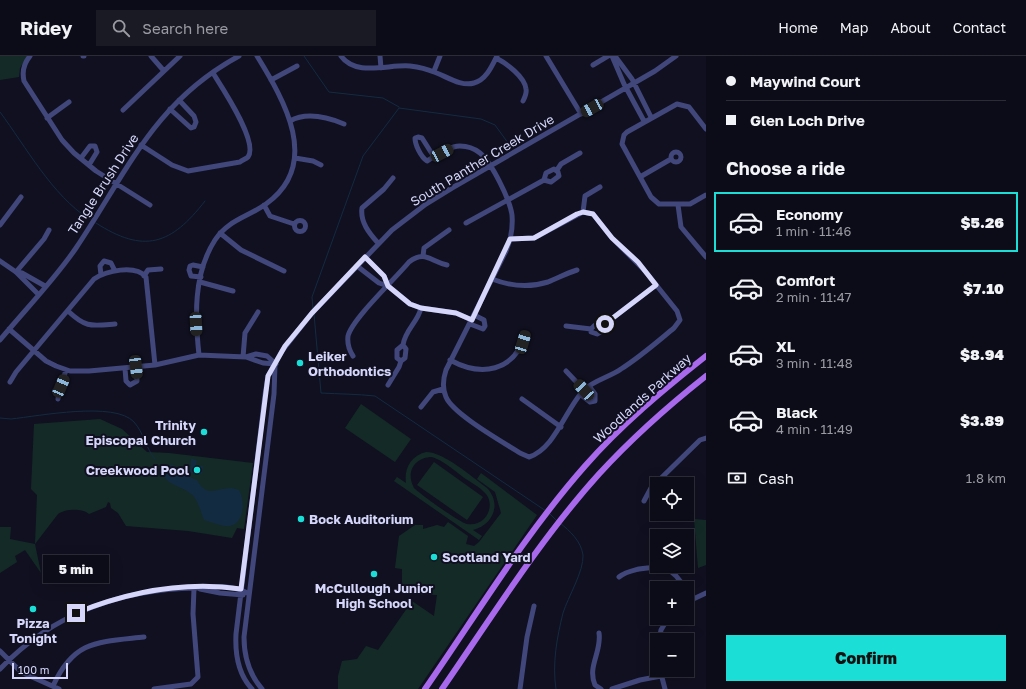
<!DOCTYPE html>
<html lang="en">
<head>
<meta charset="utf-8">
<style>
	:root { --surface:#0c0c18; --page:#1a1a25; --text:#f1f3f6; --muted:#9a9ba2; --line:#2c2c37; --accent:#1bdfd6 }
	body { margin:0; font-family:"Golos Text",sans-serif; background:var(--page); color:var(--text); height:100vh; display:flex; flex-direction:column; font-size:15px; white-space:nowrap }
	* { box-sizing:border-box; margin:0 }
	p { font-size:13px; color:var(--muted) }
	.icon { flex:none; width:22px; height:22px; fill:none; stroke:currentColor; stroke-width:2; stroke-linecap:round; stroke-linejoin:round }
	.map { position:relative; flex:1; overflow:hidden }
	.drawer { display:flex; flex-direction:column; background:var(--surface); width:320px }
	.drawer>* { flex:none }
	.hud { display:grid; align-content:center; height:88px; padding:0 20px; background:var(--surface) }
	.controls { position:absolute; left:650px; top:421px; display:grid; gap:8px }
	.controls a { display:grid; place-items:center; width:44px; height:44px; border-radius:0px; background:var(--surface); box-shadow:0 4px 16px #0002,0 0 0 1px var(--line); font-size:20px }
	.scale { position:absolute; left:12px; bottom:10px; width:56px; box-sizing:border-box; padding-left:4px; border:2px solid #d5d6fa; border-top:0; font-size:11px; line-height:14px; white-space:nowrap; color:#d5d6fa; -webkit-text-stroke:3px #101020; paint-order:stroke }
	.end { position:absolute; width:18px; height:18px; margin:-9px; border:5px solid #d5d6fa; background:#111; box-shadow:0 0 0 2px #111 }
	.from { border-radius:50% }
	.bubble { position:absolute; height:28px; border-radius:0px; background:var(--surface); box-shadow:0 4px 16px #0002,0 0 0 1px var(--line); font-size:13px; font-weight:800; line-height:28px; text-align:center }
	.car { position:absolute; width:12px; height:24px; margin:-12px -6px; border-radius:5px; box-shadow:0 0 3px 1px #0007; background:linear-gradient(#222 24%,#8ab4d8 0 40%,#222 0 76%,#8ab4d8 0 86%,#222 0) }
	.hud b { display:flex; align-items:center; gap:14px; height:38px; font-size:15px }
	.hud b+b { border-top:1px solid var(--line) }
	.hud i { width:10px; height:10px; background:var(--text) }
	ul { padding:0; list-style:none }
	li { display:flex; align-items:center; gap:12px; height:60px; margin:0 8px 6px; padding:0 12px; border:2px solid transparent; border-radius:0px }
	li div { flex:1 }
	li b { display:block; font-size:15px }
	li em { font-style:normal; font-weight:800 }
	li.current { border-color:var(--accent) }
	li>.icon { width:36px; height:36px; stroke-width:1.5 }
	h2 { padding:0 20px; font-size:18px; line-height:48px }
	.pay { display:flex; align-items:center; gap:10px; height:44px; padding:0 20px; font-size:15px }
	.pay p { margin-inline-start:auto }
	.primary-button { display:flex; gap:8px; margin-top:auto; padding:8px 20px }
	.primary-button a { flex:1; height:46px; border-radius:0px; background:var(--accent); color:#111; font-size:16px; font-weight:800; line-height:46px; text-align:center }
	header { display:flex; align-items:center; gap:24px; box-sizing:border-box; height:56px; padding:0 20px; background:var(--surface); border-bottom:1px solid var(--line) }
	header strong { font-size:19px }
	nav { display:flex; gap:22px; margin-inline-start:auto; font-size:14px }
	.search { width:280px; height:36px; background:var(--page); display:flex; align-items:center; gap:10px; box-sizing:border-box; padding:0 14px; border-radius:0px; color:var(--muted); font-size:15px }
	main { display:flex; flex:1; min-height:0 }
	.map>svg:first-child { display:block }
	.green { fill:#142a26; fill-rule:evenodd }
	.water { fill:#132b41 }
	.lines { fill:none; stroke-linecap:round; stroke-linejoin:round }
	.stream { stroke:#132b41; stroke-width:1 }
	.minor { stroke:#41477a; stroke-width:5 }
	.major { stroke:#a869ed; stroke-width:6 }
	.route { stroke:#d5d6fa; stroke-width:5 }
	.poi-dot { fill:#1bdfd6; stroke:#101020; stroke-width:1.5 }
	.labels { text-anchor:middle; stroke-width:4; stroke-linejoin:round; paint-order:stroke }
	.street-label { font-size:13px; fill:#d5d6fa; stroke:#101020 }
	.poi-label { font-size:13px; font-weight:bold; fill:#d5d6fa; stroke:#101020; text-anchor:start }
</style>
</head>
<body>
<header>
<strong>Ridey</strong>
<div class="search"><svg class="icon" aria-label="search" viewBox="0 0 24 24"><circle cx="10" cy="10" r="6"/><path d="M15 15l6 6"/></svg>Search here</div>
<nav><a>Home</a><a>Map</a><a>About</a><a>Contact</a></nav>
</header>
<main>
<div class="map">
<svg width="706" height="633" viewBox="0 0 706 633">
	<rect width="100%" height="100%" fill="#101020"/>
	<path class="green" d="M0,0H27L20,12L19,21L0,24Z
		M361,348L411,383L395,406L345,372Z
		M100,363L122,373L147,396L169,397L253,407L244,473L237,472L232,482L188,475L126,470L118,457L111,452L110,447L108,446L106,451L89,458C82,452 65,453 58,458L35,488L41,517L25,494L15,500L17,506L0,517V471H11L10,483L35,488L37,439L31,433L34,368Z
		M426,396C444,396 472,421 487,432C502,448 493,469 473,474L482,480L479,484L394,425L397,421L406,427C404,412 411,400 426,396ZM432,401C444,405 454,414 463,421C470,426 480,431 486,438C496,451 485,471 467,468C460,467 420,438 414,432C405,416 415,401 432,401Z
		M434,406L483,441L467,464L417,429Z
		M481,417L537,459L418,633H338V620L342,605L357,603L366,590L378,594L412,545L434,560L437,539L402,538V513L395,512L399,480L415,469H423V473L437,469L444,471L448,466L468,480L466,488L474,490L479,486L501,457L495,436L477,423Z
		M694,463L706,464V509L698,512Z"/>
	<path class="water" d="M191,403L197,404L196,410H203L202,418L190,417Z
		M172,409C182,412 186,421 197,424C209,446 219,427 239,434C245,444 245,467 230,470C223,471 211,466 204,464C201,457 199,447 194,441C186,429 157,430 165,410Z"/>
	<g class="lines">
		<path class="stream" d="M304,0L329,36L383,42L399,51
			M0,56C26,91 52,139 89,163
			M96,167C144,198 171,189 205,145
			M313,253L312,241L363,100L399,52L481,63L495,69L511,91
			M314,258L321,337C339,338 357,338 375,340L546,455
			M0,362L11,363C39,360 115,345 134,366C144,377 146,393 155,403
			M550,458L556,464
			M556,633C552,608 557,581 563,557C568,541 584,515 583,499C581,485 570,475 560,467"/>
		<path class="minor" d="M30,0C24,7 22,16 24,25L62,84L74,97L96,115L150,149
			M83,0H84
			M151,0L164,15
			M341,0C356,21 389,8 410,10C418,11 427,13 434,16C446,20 461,31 474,27C486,24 492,10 497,0
			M380,0L381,12
			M546,0L581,58
			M612,0L624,28L644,65
			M615,0L632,23L651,61
			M496,2C506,7 525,21 526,33C527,37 525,41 523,45
			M593,9L608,0
			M434,15L440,0
			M271,24L297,10
			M170,53L191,72L194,71L196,66L194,60L179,44
			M123,54L180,0
			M47,62L69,46
			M290,65C306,56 327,61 344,68
			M706,73L689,51L677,48L627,76L624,79L622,88L651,141L659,148H690L706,139
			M141,89L172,109L188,115L240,106C242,104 246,103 248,101C259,86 221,30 213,17
			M671 101a5 5 0 1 1 10 0a5 5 0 1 1-10 0Z
			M434,101L422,82L418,81L415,82C415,89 421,101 427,105C437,99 449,90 460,90C467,90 475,93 480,97C492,107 510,144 512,159C513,171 511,183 506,195L446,314C443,323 442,332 446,341C453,358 503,386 520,397L529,401C555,393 566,352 584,334C594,324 610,321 621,313C640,301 657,286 674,272L680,264L677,255L645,215L612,182L593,158L583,156L534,182L511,183
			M81,102L90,90H95L97,96L89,109
			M295,102L313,105L321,109
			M557,114L561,108L580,97
			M640,121L671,103
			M264,149L270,160L294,168
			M678,149L681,171L706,201
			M583,156L585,140L600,131
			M294.5 170a5.5 5.5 0 1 1 11 0a5.5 5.5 0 1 1-11 0Z
			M466,167L544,124L551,126L559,120L558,116L554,113L546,117L544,124
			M0,169L21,141
			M220,177L241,194L284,215
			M378,187C369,177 360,166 362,152L384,133L393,122
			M423,200L424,192L449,174
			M365,201L384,220L388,230L410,248L421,252L456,257L472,264
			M0,205L16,216L38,238
			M357,210L379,227L388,230
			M16,216L44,183L49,174
			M16,216L22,217L45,230
			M101,219L100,210L104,205L111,207L115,215
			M144,220L148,214L161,213
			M201,221L191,220L189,214L190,210L193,209L203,211
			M492,223C510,230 529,232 548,226C558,222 567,217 577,214
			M200,226L233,235
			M68,255C86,272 91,270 115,268
			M470,268L483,273L485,270L484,264L474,259
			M605,268C599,265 595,268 591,273V276L597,278L604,274L605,268L656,229
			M566,270L591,273
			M9,273L46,305L56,310L70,315H89L155,309L199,299L246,301L256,298L267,300L276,308
			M0,284C24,255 55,223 76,192C127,116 154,46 239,0
			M403,289C405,274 418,266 421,252
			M199,299C195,262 193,218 215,184C228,164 248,161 266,148C322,108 284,44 257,0
			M353,300C349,294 347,288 348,280C352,263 396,222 409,206C425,194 430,205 447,209
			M243,301L245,277L258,256
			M246,301L263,307L276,308
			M450,304C481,321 514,316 525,279
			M125,312L126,325L130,329L137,325L136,311
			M566,315L584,334
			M10,326L16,316L94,223C106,215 135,208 146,221L155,309
			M388,329L399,311L401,305L405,302L406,293L403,289L397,294V302L401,305
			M581,339L590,346L595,345V338L589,330
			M58,343L59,336L66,314
			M522,343L561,371
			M421,351L433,336L443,333
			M644,445L651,432L700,384L706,382
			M619,521C625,516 631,515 639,513C661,509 674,511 684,532
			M200,533L220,537L243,539
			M687,546L706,537
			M599,577C602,596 587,610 595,629L601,633
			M659,584L661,574L668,562
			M0,595L21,616L59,633
			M0,613C52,558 121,533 196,532C214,531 232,528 249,538
			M660,614L665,633
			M53,630C74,584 98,586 144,581
			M154,633L191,628L198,621L193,558L194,532
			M252,633C238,618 235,597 236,578L265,339L268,320L282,295L312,257L392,174L426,148L452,132L655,15L676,0
			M262,633C249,618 244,601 244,581L274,338L275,309
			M520,633L527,581L534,550
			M612,633L640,624L661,620"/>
		<path class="major" d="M425,633C477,558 525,478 585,410C621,369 663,334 706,300
			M442,633C491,562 541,482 599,418C632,382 668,350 706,320"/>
	</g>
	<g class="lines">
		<path class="route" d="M76,557C128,536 185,525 241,533L268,320L285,290L312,257L365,201L384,220L388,230L410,248L421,252L456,257L472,264L510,183L534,182L577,158L583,156L593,158L612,182L638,206L656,229L605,268"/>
	</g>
	<g class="poi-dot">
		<circle cx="300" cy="307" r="4"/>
		<circle cx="204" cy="376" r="4"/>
		<circle cx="197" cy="414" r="4"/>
		<circle cx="301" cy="463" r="4"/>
		<circle cx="434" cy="501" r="4"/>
		<circle cx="374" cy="518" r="4"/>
		<circle cx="33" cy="553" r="4"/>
	</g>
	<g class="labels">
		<g class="street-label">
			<text transform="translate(482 104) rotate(-31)" y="5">South Panther Creek Drive</text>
			<text transform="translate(103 128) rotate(-57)" y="5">Tangle Brush Drive</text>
			<text transform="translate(642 342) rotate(-42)" y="5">Woodlands Parkway</text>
		</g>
		<g class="poi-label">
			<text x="308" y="305">Leiker<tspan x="308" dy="15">Orthodontics</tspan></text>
			<text x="196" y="374" text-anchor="end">Trinity<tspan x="196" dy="15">Episcopal Church</tspan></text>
			<text x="189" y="419" text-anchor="end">Creekwood Pool</text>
			<text x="309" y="468">Bock Auditorium</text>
			<text x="442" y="506">Scotland Yard</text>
			<text x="374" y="537" text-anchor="middle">McCullough Junior<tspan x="374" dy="15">High School</tspan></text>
			<text x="33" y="572" text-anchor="middle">Pizza<tspan x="33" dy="15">Tonight</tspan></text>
		</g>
	</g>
</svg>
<div class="controls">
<a><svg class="icon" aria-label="locate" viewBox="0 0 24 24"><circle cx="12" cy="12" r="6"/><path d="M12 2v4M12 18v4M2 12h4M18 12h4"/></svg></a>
<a><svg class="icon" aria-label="layers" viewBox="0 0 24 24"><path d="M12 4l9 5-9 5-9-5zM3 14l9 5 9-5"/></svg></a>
<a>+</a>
<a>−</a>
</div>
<div class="scale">100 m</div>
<i class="end from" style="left:605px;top:268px"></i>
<i class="end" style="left:76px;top:557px"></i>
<div class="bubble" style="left:43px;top:499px;width:66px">5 min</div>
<i class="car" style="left:592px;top:52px;rotate:241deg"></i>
<i class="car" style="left:442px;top:97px;rotate:62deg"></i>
<i class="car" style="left:196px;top:268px;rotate:177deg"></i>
<i class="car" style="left:523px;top:286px;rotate:17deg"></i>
<i class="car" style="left:136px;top:311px;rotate:173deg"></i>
<i class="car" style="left:61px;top:330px;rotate:23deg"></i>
<i class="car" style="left:584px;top:334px;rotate:317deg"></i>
</div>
<section class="drawer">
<div class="hud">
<b><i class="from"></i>Maywind Court</b>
<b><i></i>Glen Loch Drive</b>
</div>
<h2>Choose a ride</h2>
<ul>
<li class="current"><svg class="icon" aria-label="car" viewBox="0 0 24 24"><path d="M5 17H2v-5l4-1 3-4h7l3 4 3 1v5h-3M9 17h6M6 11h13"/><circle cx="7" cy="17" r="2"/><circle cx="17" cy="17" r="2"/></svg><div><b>Economy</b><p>1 min · 11:46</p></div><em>$5.26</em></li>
<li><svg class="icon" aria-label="car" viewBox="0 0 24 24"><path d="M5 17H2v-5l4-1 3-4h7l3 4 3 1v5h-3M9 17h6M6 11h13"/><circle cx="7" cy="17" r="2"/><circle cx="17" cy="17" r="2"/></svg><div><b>Comfort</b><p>2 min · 11:47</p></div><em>$7.10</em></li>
<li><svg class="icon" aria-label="car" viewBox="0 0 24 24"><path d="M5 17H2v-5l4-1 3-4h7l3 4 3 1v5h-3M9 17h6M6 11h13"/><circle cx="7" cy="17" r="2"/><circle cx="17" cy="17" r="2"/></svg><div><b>XL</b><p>3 min · 11:48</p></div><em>$8.94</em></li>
<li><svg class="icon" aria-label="car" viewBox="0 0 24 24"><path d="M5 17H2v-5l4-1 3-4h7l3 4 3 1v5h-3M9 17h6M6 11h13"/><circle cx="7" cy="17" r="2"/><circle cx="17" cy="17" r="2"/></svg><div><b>Black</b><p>4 min · 11:49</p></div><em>$3.89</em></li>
</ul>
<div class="pay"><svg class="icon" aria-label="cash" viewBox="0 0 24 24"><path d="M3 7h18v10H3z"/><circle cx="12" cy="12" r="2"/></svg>Cash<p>1.8 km</p></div>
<div class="primary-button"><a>Confirm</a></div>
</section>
</main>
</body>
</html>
